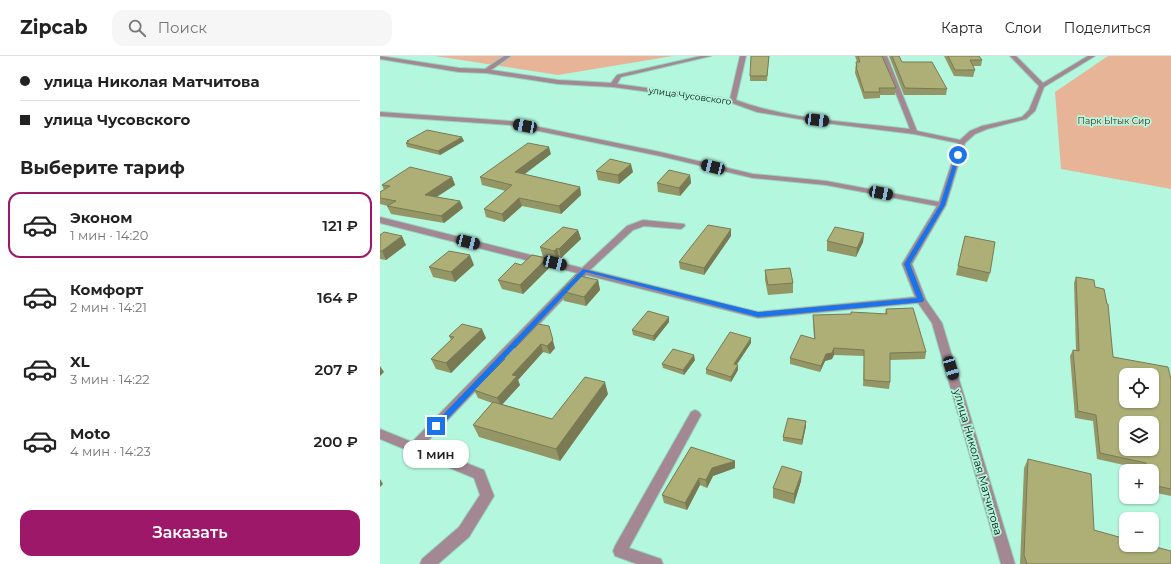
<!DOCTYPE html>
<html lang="ru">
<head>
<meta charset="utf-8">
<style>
	:root { --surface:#fff; --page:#f6f6f6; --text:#222; --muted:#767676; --line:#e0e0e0; --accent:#9d1869 }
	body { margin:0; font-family:Montserrat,sans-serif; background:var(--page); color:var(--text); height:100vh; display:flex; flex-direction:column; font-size:15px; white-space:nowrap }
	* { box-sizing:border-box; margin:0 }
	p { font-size:13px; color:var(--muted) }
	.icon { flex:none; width:22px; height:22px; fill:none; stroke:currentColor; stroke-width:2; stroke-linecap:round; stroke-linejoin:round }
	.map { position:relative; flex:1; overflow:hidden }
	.panel { display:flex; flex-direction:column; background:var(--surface); width:380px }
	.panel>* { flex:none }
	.guide { display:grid; align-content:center; height:88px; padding:0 20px; background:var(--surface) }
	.controls { position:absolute; left:739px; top:312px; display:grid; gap:8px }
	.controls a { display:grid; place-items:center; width:40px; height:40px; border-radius:8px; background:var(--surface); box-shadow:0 1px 3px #0004; font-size:20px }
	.end { position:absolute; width:18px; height:18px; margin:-9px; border:5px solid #1a73e8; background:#fff; box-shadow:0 0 0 2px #fff }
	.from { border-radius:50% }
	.bubble { position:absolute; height:28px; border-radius:12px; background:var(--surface); box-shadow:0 1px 3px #0004; font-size:13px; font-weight:600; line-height:28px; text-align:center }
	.car { position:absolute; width:12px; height:24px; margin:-12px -6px; border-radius:5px; box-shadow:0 0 3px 1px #0007; background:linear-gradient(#222 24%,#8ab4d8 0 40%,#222 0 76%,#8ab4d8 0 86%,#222 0) }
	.guide b { display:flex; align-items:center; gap:14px; height:38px; font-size:15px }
	.guide b+b { border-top:1px solid var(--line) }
	.guide i { width:10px; height:10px; background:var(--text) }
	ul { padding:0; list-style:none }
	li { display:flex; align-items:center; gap:12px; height:66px; margin:0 8px 6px; padding:0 12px; border:2px solid transparent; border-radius:12px }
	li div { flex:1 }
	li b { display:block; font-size:15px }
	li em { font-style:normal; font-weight:600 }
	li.active { border-color:var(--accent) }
	li>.icon { width:36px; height:36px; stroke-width:1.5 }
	h2 { padding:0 20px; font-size:18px; line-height:48px }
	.action { display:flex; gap:8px; margin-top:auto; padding:8px 20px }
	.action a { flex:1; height:46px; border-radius:12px; background:var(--accent); color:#fff; font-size:16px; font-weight:600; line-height:46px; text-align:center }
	header { display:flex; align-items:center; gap:24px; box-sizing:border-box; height:56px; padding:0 20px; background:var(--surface); border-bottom:1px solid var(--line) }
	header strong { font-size:19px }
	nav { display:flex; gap:22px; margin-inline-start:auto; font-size:14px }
	.search { width:280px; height:36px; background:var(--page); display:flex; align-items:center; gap:10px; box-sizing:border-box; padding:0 14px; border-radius:12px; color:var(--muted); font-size:15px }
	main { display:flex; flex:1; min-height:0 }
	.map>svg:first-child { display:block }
	.green { fill:#e7b498 }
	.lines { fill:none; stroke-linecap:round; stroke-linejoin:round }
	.minor-casing { stroke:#96d2bc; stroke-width:2 }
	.minor { fill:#a38793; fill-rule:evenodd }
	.wall { fill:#959666 }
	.shaded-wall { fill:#797a53 }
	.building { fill:#adaf77; stroke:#797a53; fill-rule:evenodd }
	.route { fill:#1a73e8 }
	.labels { text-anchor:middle; stroke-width:3.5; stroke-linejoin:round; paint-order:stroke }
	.far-street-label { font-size:9px; fill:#00120a; stroke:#b3f7de }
	.far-park-label { font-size:9px; fill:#4d260e; stroke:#b3f7de }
	.street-label { font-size:11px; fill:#00120a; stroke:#b3f7de }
</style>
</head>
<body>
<header>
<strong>Zipcab</strong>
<div class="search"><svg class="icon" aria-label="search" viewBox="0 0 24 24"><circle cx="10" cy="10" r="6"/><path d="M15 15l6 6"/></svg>Поиск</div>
<nav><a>Карта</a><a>Слои</a><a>Поделиться</a></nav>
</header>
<main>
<section class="panel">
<div class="guide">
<b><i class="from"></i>улица Николая Матчитова</b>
<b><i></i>улица Чусовского</b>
</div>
<h2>Выберите тариф</h2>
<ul>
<li class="active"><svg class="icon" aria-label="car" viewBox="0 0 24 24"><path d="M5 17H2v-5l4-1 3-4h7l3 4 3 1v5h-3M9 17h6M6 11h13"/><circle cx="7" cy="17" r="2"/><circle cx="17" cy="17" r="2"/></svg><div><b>Эконом</b><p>1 мин · 14:20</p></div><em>121 ₽</em></li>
<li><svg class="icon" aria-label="car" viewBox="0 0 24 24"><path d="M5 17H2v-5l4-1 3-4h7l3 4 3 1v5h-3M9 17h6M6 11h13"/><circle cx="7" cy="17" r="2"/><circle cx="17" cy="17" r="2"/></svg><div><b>Комфорт</b><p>2 мин · 14:21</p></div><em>164 ₽</em></li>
<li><svg class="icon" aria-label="car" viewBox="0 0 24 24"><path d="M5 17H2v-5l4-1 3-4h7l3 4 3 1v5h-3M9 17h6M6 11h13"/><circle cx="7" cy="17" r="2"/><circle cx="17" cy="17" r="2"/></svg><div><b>XL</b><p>3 мин · 14:22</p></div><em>207 ₽</em></li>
<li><svg class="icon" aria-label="car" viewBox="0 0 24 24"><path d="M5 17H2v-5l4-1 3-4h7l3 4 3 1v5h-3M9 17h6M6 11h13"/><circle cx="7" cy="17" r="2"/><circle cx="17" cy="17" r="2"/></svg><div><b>Moto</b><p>4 мин · 14:23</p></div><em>200 ₽</em></li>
</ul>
<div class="action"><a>Заказать</a></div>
</section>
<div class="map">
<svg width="791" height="508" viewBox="0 0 791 508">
	<rect width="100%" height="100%" fill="#b3f7de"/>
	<path class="green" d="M55,0H293L178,19Z
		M728,0H791V133L681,113L675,36Z"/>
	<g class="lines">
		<defs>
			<path id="minor" d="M0,0L79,12L105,13L124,0H131L111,14L178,24L231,27L237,19L321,0H331L241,21L237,28L350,43L360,0H366L356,44C410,64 473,66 530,73L501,0H507L537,75L580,84L590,75L602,70L642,61L649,54L659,30L630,0H636L663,27L708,0H715L664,31L655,55L646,63L607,73L595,78L585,87L566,149L532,208L546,244L562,267L635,508H621L552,267L538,247L378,262L206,219L43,390L104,414L114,440L89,481L58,508H40L42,503L79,471L100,439L94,422L0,383V373L32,386L197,217L0,167V161L202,212L247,170L263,164L304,168L305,170L301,173L264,170L253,174L210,214L378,256L535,241L522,208L557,150L446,129L373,122L280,100L130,69L0,60V56L130,65L280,96L373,118L446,125L559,146L578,87L534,78L437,66L377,56L352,47L233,31L178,28L106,17L79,16L0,3Z
				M315,354L319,356L321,359L249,492L281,503L283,508H257L235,500L233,495L235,490L311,356Z"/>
		</defs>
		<use href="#minor" class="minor-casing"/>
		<use href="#minor" class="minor"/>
	</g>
	<path class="wall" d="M389,0L387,25H370V20Z
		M475,0H502L516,32L515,39H500V42L484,43L475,17L476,6H477Z
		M509,0H519L522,6L567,33L566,39H524Z
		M564,0H599L602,4L601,10H593L595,14L593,21L574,20Z
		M27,85H84L60,99L27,91L26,87L28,86Z
		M171,98L144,118L200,131L201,139L181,158L142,150L124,166L106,161L104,153L126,135L102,129L100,121Z
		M216,115L253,116L239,128L218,124Z
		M310,119L311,127L300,140L278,136L277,127Z
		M72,121L75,129L57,141L80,145L83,152L64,167L11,158L7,150H8L0,148V136L4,134L2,129Z
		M198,174L201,183L181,202L179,201L177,204L163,201L160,191Z
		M484,177L483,186L476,201L447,195V185Z
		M0,179L26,189L6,204L0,203Z
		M351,180L324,219L300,213L299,206Z
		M585,180L610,217L607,226L576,219Z
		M167,202L169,212L143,238L122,233L118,224L141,209Z
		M94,209L75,226L53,221L49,211Z
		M385,214L413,227V237L388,239L385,224Z
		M696,221L715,231L733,301L791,323V440L772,436V415H763L762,413L717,403L713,365L695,362L690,300L693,294L696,295L694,227Z
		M218,224L220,234L206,250L184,245L181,235Z
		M506,253L546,296L545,303L510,304V326L509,333L483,330L484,300L454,299L452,303L445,305L440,316L410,308V302L434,282L433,265V259L505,258Z
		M289,266L274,285L253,279L252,274Z
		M158,268L175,292L170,298L163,296L138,324L140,329L122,348L172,363L228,338L180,405L99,381L93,369L112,347L98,342L94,334L121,307L119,302L135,292Z
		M69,280L106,282L71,317L56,313L51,303L71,284Z
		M371,287L356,309L358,314L351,326L326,318V313Z
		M315,304L304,319L283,312L282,308Z
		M426,365V370L422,389L403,385V381Z
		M311,391L355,412L333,420L327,432L320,429L307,454L284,447L282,439Z
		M648,403L714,474L791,508H640L644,412Z
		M421,425L414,448L393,442V432Z"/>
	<path class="shaded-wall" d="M82,81L84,85L60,99L58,95Z
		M169,91L171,98L137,124L135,116Z
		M251,108L253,116L239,128L238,119Z
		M310,119L311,127L300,140L299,132Z
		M72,121L75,129L48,146L45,139Z
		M200,131L201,139L181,158L179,150Z
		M139,142L142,150L124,166L122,158Z
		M80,145L83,152L64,167L61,160Z
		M351,173V180L324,219V212Z
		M198,174L201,183L181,202L179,193Z
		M484,177L483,186L476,201L477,192Z
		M22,180L26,189L6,204L2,195Z
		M177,192L179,201L177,204L174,195Z
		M90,199L94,209L75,226L71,216Z
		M167,202L169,212L143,238L140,229Z
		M218,224L220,234L206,250L204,241Z
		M289,261V266L274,285L273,280Z
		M169,270L175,292L170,298L167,290Z
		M102,273L106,282L71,317L66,307Z
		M371,282V287L354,313V308Z
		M161,288L163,296L138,324L140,329L121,350L117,342L132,319Z
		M454,292V299L452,303L445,305L440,316L441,310L446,298Z
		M314,299L315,304L304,319L303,314Z
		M358,309V314L351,326V321Z
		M0,310L4,316L0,320Z
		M225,326L228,338L180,405L176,393Z
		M426,365V370L422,389V384Z
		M355,405V412L333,420L327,432L326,424L332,412Z
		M422,416L421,425L414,448V438Z
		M319,422L320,429L307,454L305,447Z
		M0,423L3,428L0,431Z"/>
	<path class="building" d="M371,0H389L387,20H370Z
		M478,0H502L516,32H499L500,36H484L476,11H477L476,6H480Z
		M512,0H519L522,6H552L567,33L525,32Z
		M568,0H599L602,4H590L595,14H575Z
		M47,74L82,81L58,95L26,87L29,85H27Z
		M148,87L169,91L135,116L200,131L179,150L139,142L122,158L104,153L132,129L100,121Z
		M230,103L251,108L238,119L216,115Z
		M30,111L72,121L45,139L80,145L61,160L7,150L16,145L0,142V136L10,130L2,129Z
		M289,114L310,119L299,132L277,127Z
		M328,169L351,173L324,212L299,206Z
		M183,171L198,174L179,193L177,192L174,195L160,191Z
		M455,171L484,177L477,192L447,185Z
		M4,176L22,180L2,195H0V179Z
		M585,180L615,186L610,217L578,210Z
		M69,195L90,199L71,216L49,211Z
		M152,199L167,202L140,229L118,224L135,207L141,209Z
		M410,212L413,227L388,229L385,214Z
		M196,219L218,224L204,241L181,235Z
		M696,221L714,224L715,231L724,233L727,248H728L733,301L788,311L791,323V433L772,429V415H768L766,407L720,397L716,359L698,355L693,294L699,295ZM746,319H772V345H746ZM746,367H772V393H746Z
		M533,252L546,296L510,297V326L484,324V294L454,292L452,297L446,298L441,310L410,302L421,279L435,283L433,259L471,258V256L507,258L506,253Z
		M268,255L289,261L273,280L252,274Z
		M82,268L102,273L66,307L51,303L74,281L69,280Z
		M158,268L169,270L173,284L167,290L161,288L132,319L137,320L117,342L94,334L125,303L119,302L130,290L135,292Z
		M350,276L371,282L354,308L358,309L351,321L326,313Z
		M293,293L314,299L303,314L282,308Z
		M205,321L225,326L176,393L93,369L113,346L172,363Z
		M408,362L426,365L422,384L403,381Z
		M311,391L355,405L332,412L326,424L319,422L305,447L282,439Z
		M648,403L711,418L714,474L746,483V489H768L791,495V508H647L644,499Z
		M402,410L422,416L414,438L393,432Z"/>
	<path class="route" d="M578,97L580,99L565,149L530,208L544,244L543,246L378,261L206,216L59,372H53L52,370L203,213L378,256L537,242L524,208L560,149L576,99Z"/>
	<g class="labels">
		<g class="far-street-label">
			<text transform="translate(310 40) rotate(8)" y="3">улица Чусовского</text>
		</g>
		<g class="far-park-label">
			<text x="734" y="68">Парк Ытык Сир</text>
		</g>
		<g class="street-label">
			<text transform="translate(598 406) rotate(74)" y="4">улица Николая Матчитова</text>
		</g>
	</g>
</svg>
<div class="controls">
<a><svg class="icon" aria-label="locate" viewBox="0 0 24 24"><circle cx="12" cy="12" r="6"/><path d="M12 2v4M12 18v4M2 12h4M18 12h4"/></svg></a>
<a><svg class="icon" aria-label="layers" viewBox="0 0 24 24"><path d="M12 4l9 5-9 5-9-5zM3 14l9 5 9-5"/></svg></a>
<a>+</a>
<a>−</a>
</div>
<i class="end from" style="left:578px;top:99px"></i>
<i class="end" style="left:56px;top:370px"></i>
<div class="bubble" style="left:23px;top:384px;width:66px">1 мин</div>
<i class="car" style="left:437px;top:64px;rotate:97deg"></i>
<i class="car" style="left:145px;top:70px;rotate:281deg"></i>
<i class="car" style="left:333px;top:111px;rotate:284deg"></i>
<i class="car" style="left:501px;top:137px;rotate:101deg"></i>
<i class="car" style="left:88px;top:186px;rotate:104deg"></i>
<i class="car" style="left:175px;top:207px;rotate:104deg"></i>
<i class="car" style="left:571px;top:312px;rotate:163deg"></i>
</div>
</main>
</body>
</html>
